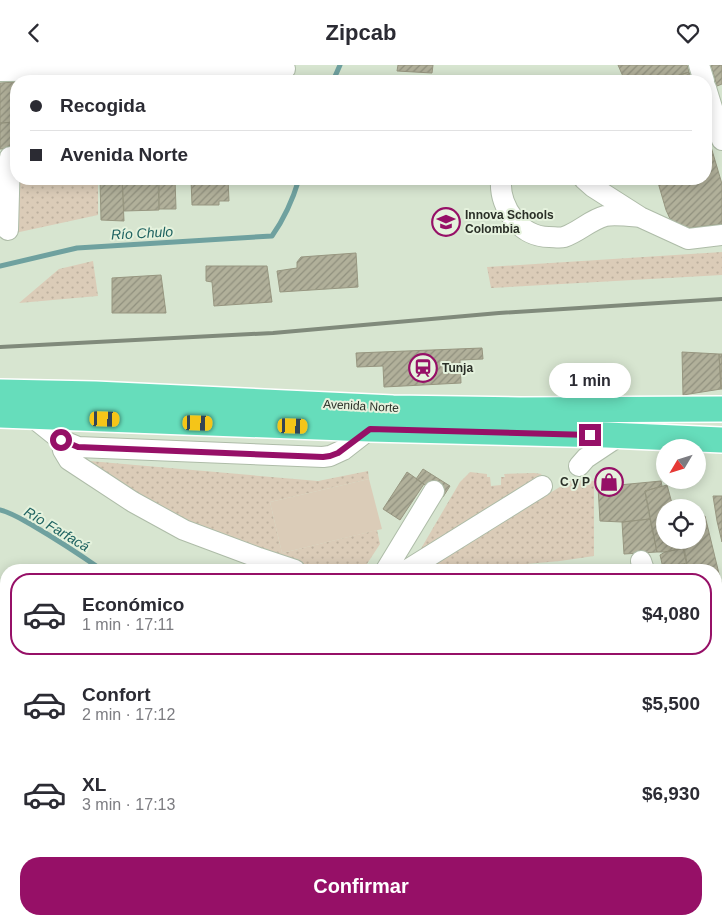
<!DOCTYPE html>
<html lang="es">
<head>
<meta charset="utf-8">
<style>
	:root { --surface:#fff; --page:#f7f7f7; --text:#2b2b33; --muted:#7c7c81; --line:#e1e1e2; --accent:#961067 }
	body { margin:0; font-family:Helvetica,sans-serif; background:var(--page); color:var(--text); height:100vh; display:flex; flex-direction:column; font-size:19px; white-space:nowrap }
	* { box-sizing:border-box; margin:0 }
	p { font-size:16px; color:var(--muted) }
	.icon { flex:none; width:28px; height:28px; fill:none; stroke:currentColor; stroke-width:2; stroke-linecap:round; stroke-linejoin:round }
	.map { position:relative; flex:1; overflow:hidden }
	.panel { position:absolute; left:0px; top:499px; width:722px; height:361px; display:flex; flex-direction:column; background:var(--surface); border-radius:20px 20px 0 0; box-shadow:0 2px 12px #0003 }
	.panel>* { flex:none }
	.top-card { position:absolute; left:10px; top:10px; width:702px; height:110px; border-radius:20px; box-shadow:0 2px 12px #0003; display:grid; align-content:center; height:110px; padding:0 20px; background:var(--surface) }
	.needle { width:32px; rotate:232deg }
	.controls { position:absolute; left:656px; top:374px; display:grid; gap:10px }
	.controls a { display:grid; place-items:center; width:50px; height:50px; border-radius:50%; background:var(--surface); box-shadow:0 2px 12px #0003; font-size:25px }
	.end { position:absolute; width:22px; height:22px; margin:-11px; border:6px solid #961067; background:#fff; box-shadow:0 0 0 2px #fff }
	.from { border-radius:50% }
	.bubble { position:absolute; height:35px; border-radius:18px; background:var(--surface); box-shadow:0 2px 12px #0003; font-size:16px; font-weight:700; line-height:35px; text-align:center }
	.car { position:absolute; width:15px; height:30px; margin:-15px -8px; border-radius:6px; box-shadow:0 0 4px 1px #0007; background:linear-gradient(#f5c518 24%,#345 0 40%,#f5c518 0 76%,#345 0 86%,#f5c518 0) }
	.top-card b { display:flex; align-items:center; gap:18px; height:48px; font-size:19px }
	.top-card b+b { border-top:1px solid var(--line) }
	.top-card i { width:12px; height:12px; background:var(--text) }
	ul { padding:9px 0 0; list-style:none }
	li { display:flex; align-items:center; gap:15px; height:82px; margin:0 10px 8px; padding:0 10px; border:2px solid transparent; border-radius:20px }
	li div { flex:1 }
	li b { display:block; font-size:19px }
	li em { font-style:normal; font-weight:700 }
	li.selected { border-color:var(--accent) }
	li>.icon { width:45px; height:45px; stroke-width:1.5 }
	.button { display:flex; gap:10px; margin-top:auto; padding:10px 20px }
	.button a { flex:1; height:58px; border-radius:20px; background:var(--accent); color:#fff; font-size:20px; font-weight:700; line-height:58px; text-align:center }
	header { display:flex; justify-content:space-between; align-items:center; height:65px; padding:0 20px; background:var(--surface); font-size:22px; font-weight:700 }
	.map>svg:first-child { display:block }
	.grass { fill:url(#grass-dots) }
	.pitch { fill:#dbccb8 }
	.lines { fill:none; stroke-linecap:round; stroke-linejoin:round }
	.stream { stroke:#6fa19f; stroke-width:5 }
	.building { fill:url(#building-hatch); stroke:#979680 }
	.minor-casing { stroke:#aebca8; stroke-width:22 }
	.major-casing { stroke:#fff; stroke-width:28 }
	.minor { stroke:#fff; stroke-width:20 }
	.major { stroke:#6db; stroke-width:25 }
	.rail { stroke:#808a7b; stroke-width:4 }
	.route { stroke:#961067; stroke-width:6 }
	.labels { text-anchor:middle; stroke-width:4; stroke-linejoin:round; paint-order:stroke }
	.poi-label { font-size:12px; font-weight:bold; fill:#2a2f27; stroke:#e5f2dd; text-anchor:start }
	.street-label { font-size:12px; fill:#2a2f27; stroke:#e5f2dd }
	.water-label { font-size:14px; font-style:italic; fill:#1f6361; stroke:#e5f2dd }
</style>
</head>
<body>
<header><svg class="icon" aria-label="back" viewBox="0 0 24 24"><path d="M15 5l-7 7 7 7"/></svg>Zipcab<svg class="icon" aria-label="heart" viewBox="0 0 24 24"><path d="M12 20l-8-8c-3-5 5-10 8-4 3-6 11-1 8 4z"/></svg></header>
<div class="map">
<svg width="722" height="859" viewBox="0 0 722 859">
	<defs>
		<pattern id="grass-dots" width="8" height="8" patternUnits="userSpaceOnUse" patternTransform="scale(1.25)"><rect width="8" height="8" fill="#dbccb8"/><path d="M2 2h.1M6 6h.1" fill="none" stroke="#bcb09e" stroke-width="1.8" stroke-linecap="round"/></pattern>
		<pattern id="building-hatch" width="6" height="6" patternUnits="userSpaceOnUse" patternTransform="scale(1.25)"><rect width="6" height="6" fill="#b1b09a"/><path d="M-1 1l2-2M0 6l6-6M5 7l2-2" fill="none" stroke="#90907e"/></pattern>
	</defs>
	<rect width="100%" height="100%" fill="#d7e5d0"/>
	<path class="grass" d="M16,114H98V150L15,168Z
		M722,187V210L491,223L487,202Z
		M93,196L98,231L19,238L59,204Z
		M78,395L318,416L368,406L369,414L270,437L282,488L377,465L380,479L363,505H308L223,478Z
		M470,407L487,409V412H490L491,421L501,420V412H505L504,409L534,408L542,409L419,487L460,417Z
		M573,414L594,416V491L560,496L526,499L527,505H425L433,499Z
		M2,822L6,825V854H53L62,859H0V826Z
		M181,854H219L216,859H178Z
		M515,854H558L565,859H517Z
		M644,854H679L675,859H627Z"/>
	<path class="pitch" d="M369,414L382,464L282,488L270,437Z
		M0,656L6,660V760L5,763L6,764V789L0,800Z
		M229,854H438L442,859H225Z"/>
	<g class="lines">
		<path class="stream" d="M333,16L340,0
			M0,201L77,183L272,171C284,154 293,134 299,114
			M0,445C12,448 21,454 32,460C56,474 79,489 102,505
			M497,854V859"/>
	</g>
	<path class="building" d="M398,0H433L432,8L397,6Z
		M618,0H687L689,7L661,16H625Z
		M711,0H722V19L717,21Z
		M689,7L692,16H661Z
		M16,17V57L0,58V18Z
		M16,57V83L0,84V58Z
		M706,65L722,119V159L688,163L672,158L666,145L657,114H706Z
		M100,114H122L124,156L101,155Z
		M122,114H158L159,145L124,146Z
		M159,114H175L176,144H159Z
		M191,114H228L229,136H219V140H192Z
		M356,188L358,222L280,227L277,206L297,203V197L301,192Z
		M206,201H267L272,237L214,241L212,217L206,216Z
		M161,210L166,248H112V213Z
		M482,283L483,294L460,295L461,318L384,322L383,301L357,302L356,288Z
		M682,287L719,289L721,324L683,330Z
		M719,289H722V324H721Z
		M423,404L450,421L443,432L416,414Z
		M407,407L424,419L400,455L383,444Z
		M661,416L662,421L645,426L650,454L622,457L600,456L598,422Z
		M667,420L673,442H665V475H681L684,483L665,487H657L645,426Z
		M713,431H722V477L717,456Z
		M705,451L721,517H716V505H688L681,475H698V452Z
		M650,454L657,487L624,489L622,457Z
		M684,483L687,498L663,503L660,490L665,487Z
		M689,501L690,505H667Z
		M716,531H722V550L716,551Z
		M0,573L6,577V654L0,650Z
		M722,779V806L716,809V782Z
		M722,849V859H693V854H716V850Z
		M54,854H96L94,859H62Z
		M591,854H604L606,857L602,859H594Z"/>
	<g class="lines">
		<defs>
			<path id="minor" d="M699,0L704,16
				M0,6L285,4
				M706,23L722,75
				M501,114C499,142 520,172 549,172C554,172 560,173 564,172C579,167 590,155 605,151C614,149 630,151 640,152
				M584,114L593,122L640,152L688,174L722,170
				M8,165L10,92
				M31,351L61,375L78,382L323,392L330,391L343,385L370,364
				M61,375L63,385L69,395L133,437L184,465L259,493L295,505
				M579,401L586,393L619,371
				M641,496L644,505
				M386,505L434,426
				M407,505L542,421
				M716,621L722,620
				M716,715L722,712
				M155,859L158,854"/>
			<path id="major" d="M0,327L95,329L393,343L520,345L722,344
				M0,350L370,364L607,370L722,375"/>
		</defs>
		<use href="#minor" class="minor-casing"/>
		<use href="#major" class="major-casing"/>
		<use href="#minor" class="minor"/>
		<use href="#major" class="major"/>
		<path class="rail" d="M0,282L273,268L499,248L722,234"/>
	</g>
	<g class="lines">
		<path class="route" d="M61,375L78,382L323,392L330,391L338,388L370,364L590,370"/>
	</g>
	<defs>
		<symbol id="school-ring" viewBox="-11 -11 22 22"><circle r="9.5" fill="#e5f2dd" stroke="#961067" stroke-width="1.5"/><path d="M0-5L7-2L0 1L-7-2ZM-4 1L0 2.5L4 1V4Q0 6-4 4Z" fill="#961067"/></symbol>
		<symbol id="station-ring" viewBox="-11 -11 22 22"><circle r="9.5" fill="#e5f2dd" stroke="#961067" stroke-width="1.5"/><path d="M-3-6H3Q5-6 5-4V2Q5 4 3 4L4.5 6H3L1.5 4h-3L-3 6H-4.5L-3 4Q-5 4-5 2V-4Q-5-6-3-6ZM-3.5-4v3h7v-3ZM-3.5 1v1.5H-2V1ZM2 1v1.5H3.5V1Z" fill="#961067"/></symbol>
		<symbol id="shop-ring" viewBox="-11 -11 22 22"><circle r="9.5" fill="#e5f2dd" stroke="#961067" stroke-width="1.5"/><path d="M-5-2.5h2.3a2.7 3.5 0 0 1 5.4 0H5L5.5 6h-11ZM-1.5-2.5h3a1.5 2.3 0 0 0-3 0Z" fill="#961067"/></symbol>
	</defs>
	<g fill-rule="evenodd">
		<use href="#school-ring" x="430" y="141" width="32" height="32"/>
		<use href="#station-ring" x="407" y="287" width="32" height="32"/>
		<use href="#shop-ring" x="593" y="401" width="32" height="32"/>
	</g>
	<g class="labels">
		<g class="poi-label">
			<text x="465" y="154">Innova Schools<tspan x="465" dy="14">Colombia</tspan></text>
			<text x="442" y="307">Tunja</text>
			<text x="590" y="421" text-anchor="end">C y P</text>
		</g>
		<g class="street-label">
			<text transform="translate(361 341) rotate(3)" y="4">Avenida Norte</text>
		</g>
		<g class="water-label">
			<text transform="translate(142 168) rotate(-3)" y="5">Río Chulo</text>
			<text transform="translate(57 464) rotate(31)" y="5">Río Farfacá</text>
		</g>
	</g>
</svg>
<div class="controls">
<a><svg class="needle" viewBox="-14 -14 28 28"><path d="M0-13l5 13h-10z" fill="#e53935"/><path d="M0 13l5-13h-10z" fill="#7c7c81"/></svg></a>
<a><svg class="icon" aria-label="locate" viewBox="0 0 24 24"><circle cx="12" cy="12" r="6"/><path d="M12 2v4M12 18v4M2 12h4M18 12h4"/></svg></a>
</div>
<i class="end from" style="left:61px;top:375px"></i>
<i class="end" style="left:590px;top:370px"></i>
<div class="bubble" style="left:549px;top:298px;width:82px">1 min</div>
<i class="car" style="left:105px;top:354px;rotate:92deg"></i>
<i class="car" style="left:198px;top:358px;rotate:92deg"></i>
<i class="car" style="left:293px;top:361px;rotate:92deg"></i>
<div class="top-card">
<b><i class="from"></i>Recogida</b>
<b><i></i>Avenida Norte</b>
</div>
<section class="panel">
<ul>
<li class="selected"><svg class="icon" aria-label="car" viewBox="0 0 24 24"><path d="M5 17H2v-5l4-1 3-4h7l3 4 3 1v5h-3M9 17h6M6 11h13"/><circle cx="7" cy="17" r="2"/><circle cx="17" cy="17" r="2"/></svg><div><b>Económico</b><p>1 min · 17:11</p></div><em>$4,080</em></li>
<li><svg class="icon" aria-label="car" viewBox="0 0 24 24"><path d="M5 17H2v-5l4-1 3-4h7l3 4 3 1v5h-3M9 17h6M6 11h13"/><circle cx="7" cy="17" r="2"/><circle cx="17" cy="17" r="2"/></svg><div><b>Confort</b><p>2 min · 17:12</p></div><em>$5,500</em></li>
<li><svg class="icon" aria-label="car" viewBox="0 0 24 24"><path d="M5 17H2v-5l4-1 3-4h7l3 4 3 1v5h-3M9 17h6M6 11h13"/><circle cx="7" cy="17" r="2"/><circle cx="17" cy="17" r="2"/></svg><div><b>XL</b><p>3 min · 17:13</p></div><em>$6,930</em></li>
</ul>
<div class="button"><a>Confirmar</a></div>
</section>
</div>
</body>
</html>
